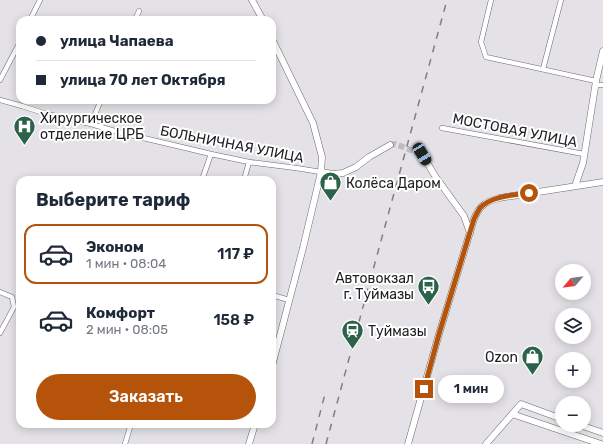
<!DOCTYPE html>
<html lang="ru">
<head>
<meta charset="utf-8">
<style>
	:root { --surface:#fff; --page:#f2f2f3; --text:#1f2937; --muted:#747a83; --line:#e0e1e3; --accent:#b45309 }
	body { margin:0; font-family:Rubik,sans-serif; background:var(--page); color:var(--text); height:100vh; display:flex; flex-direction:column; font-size:15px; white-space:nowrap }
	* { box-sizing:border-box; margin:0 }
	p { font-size:13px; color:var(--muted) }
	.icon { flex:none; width:22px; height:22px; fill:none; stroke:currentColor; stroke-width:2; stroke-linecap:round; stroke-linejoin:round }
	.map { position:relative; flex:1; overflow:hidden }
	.details { position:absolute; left:16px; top:176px; width:260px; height:252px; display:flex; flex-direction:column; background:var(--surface); border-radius:12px; box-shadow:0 2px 10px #0003 }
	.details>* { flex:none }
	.guide { position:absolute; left:16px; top:16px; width:260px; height:88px; border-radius:12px; box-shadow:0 2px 10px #0003; display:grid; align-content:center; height:88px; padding:0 20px; background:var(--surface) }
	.needle { width:26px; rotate:241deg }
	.fabs { position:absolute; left:555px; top:264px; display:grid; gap:8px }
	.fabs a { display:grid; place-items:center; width:36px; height:36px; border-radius:50%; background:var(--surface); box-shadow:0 2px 10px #0003; font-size:20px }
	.end { position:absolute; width:18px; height:18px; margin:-9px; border:5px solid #b45309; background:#fff; box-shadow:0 0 0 2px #fff }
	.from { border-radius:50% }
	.bubble { position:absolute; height:28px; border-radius:14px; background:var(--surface); box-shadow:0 2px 10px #0003; font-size:13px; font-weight:600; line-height:28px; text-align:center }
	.car { position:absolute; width:12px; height:24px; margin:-12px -6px; border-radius:5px; box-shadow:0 0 3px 1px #0007; background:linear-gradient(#222 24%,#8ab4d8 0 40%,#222 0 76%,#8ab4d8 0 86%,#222 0) }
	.guide b { display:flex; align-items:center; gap:14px; height:38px; font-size:15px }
	.guide b+b { border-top:1px solid var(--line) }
	.guide i { width:10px; height:10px; background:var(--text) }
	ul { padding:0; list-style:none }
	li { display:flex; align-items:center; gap:12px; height:60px; margin:0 8px 6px; padding:0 12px; border:2px solid transparent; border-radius:12px }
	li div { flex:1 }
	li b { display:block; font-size:15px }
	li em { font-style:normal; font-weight:600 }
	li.selected { border-color:var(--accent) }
	li>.icon { width:36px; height:36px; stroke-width:1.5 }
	h2 { padding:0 20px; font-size:18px; line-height:48px }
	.action { display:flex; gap:8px; margin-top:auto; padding:8px 20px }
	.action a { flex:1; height:46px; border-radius:24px; background:var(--accent); color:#fff; font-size:16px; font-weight:600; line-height:46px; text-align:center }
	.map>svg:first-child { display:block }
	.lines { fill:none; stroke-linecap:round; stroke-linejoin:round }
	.secondary-tunnel { stroke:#bdbbbf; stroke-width:6; stroke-dasharray:6 3; stroke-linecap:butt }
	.street-casing { stroke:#6c696d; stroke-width:5.5 }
	.secondary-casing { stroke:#6c696d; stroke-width:7 }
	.street { stroke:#fff; stroke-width:4.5 }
	.secondary { stroke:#fff; stroke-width:6 }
	.rail { stroke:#817f82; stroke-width:1.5; stroke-dasharray:7 7; stroke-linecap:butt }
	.route { stroke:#b45309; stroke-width:5 }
	.labels { text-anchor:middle; stroke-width:4; stroke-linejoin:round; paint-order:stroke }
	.poi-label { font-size:14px; fill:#1f1e20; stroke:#fff; text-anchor:start }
	.street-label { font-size:14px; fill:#1f1e20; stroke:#fff }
</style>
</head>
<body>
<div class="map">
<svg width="603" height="444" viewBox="0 0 603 444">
	<rect width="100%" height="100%" fill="#e5e2e7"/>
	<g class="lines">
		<path class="secondary-tunnel" d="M390,145L395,144L422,154"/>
		<defs>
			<path id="street" d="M491,0L481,42L486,57L596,81
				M30,20L40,0
				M135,20L139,11
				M543,69L561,0
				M0,80L20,42
				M596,85H603
				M0,100L22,106L47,114L91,124L118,132L211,154L249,162L296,168L321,172
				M91,124L101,100
				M442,128L584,154
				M202,180L211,154
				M244,180L249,162
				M0,292L12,297L14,307L0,333
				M272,295L289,300
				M125,444L131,424"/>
			<path id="secondary" d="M252,0L263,20
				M272,39L313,123L322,157L321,172L303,248L272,366
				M422,154L435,176L464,216L470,233
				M321,172L333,174L343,173L356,167L369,157L390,145
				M575,186L583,163L596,81L603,51
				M512,414L601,444
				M580,425L603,433
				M249,444L255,424
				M408,444L439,334L474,219C480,205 485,202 499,198L603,182
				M486,444L521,404L562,419"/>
		</defs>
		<use href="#street" class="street-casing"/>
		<use href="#secondary" class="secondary-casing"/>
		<use href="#street" class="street"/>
		<use href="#secondary" class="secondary"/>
		<path class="rail" d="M312,444L326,390
			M326,444L370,281L447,0"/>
	</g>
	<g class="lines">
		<path class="route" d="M424,389L439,334L474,219C476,215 478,211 480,208C491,196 514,195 529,193"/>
	</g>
	<defs>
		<symbol id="hospital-pin" viewBox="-11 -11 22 30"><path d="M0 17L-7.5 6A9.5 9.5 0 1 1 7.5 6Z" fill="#2c6249" stroke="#fff"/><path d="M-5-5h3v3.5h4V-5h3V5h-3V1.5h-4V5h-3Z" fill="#fff"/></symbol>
		<symbol id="shop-pin" viewBox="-11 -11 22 30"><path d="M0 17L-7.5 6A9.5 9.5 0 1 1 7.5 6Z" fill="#2c6249" stroke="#fff"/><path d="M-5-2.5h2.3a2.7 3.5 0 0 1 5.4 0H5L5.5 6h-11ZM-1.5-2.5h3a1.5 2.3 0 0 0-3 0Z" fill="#fff"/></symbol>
		<symbol id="bus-pin" viewBox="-11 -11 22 30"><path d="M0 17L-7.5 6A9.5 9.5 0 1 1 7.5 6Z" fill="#2c6249" stroke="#fff"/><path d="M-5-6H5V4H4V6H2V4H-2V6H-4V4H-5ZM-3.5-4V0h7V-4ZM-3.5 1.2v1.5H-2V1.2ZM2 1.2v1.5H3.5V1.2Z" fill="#fff"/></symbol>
		<symbol id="station-pin" viewBox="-11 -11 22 30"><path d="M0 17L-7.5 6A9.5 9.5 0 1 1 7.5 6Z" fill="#2c6249" stroke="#fff"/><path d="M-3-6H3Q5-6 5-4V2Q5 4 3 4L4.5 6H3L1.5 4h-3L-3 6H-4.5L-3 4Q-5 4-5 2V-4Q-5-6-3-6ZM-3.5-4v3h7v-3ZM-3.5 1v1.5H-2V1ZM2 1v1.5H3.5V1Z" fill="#fff"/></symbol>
	</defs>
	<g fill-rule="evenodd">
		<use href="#hospital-pin" x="12" y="114" width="25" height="34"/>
		<use href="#shop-pin" x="318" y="170" width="25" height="34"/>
		<use href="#bus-pin" x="416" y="274" width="25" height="34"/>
		<use href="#station-pin" x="340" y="318" width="25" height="34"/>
		<use href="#shop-pin" x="520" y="344" width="25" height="34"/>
	</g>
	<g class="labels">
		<g class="poi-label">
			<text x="40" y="123">Хирургическое<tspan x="40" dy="16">отделение ЦРБ</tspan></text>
			<text x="346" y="188">Колёса Даром</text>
			<text x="414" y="283" text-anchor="end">Автовокзал<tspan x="414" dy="16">г. Туймазы</tspan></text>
			<text x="368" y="336">Туймазы</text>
			<text x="518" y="362" text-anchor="end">Ozon</text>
		</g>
		<g class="street-label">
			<text transform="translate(515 130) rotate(11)" y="5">МОСТОВАЯ УЛИЦА</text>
			<text transform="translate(232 144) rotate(11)" y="5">БОЛЬНИЧНАЯ УЛИЦА</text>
		</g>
	</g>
</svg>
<div class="fabs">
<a><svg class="needle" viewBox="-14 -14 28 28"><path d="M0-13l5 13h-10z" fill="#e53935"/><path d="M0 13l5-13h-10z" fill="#747a83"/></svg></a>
<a><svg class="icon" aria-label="layers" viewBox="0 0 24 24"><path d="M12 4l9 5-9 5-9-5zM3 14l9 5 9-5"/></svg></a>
<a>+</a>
<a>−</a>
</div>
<i class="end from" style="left:529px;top:193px"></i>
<i class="end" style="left:424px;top:389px"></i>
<div class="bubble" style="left:438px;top:375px;width:66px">1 мин</div>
<i class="car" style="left:422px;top:154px;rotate:149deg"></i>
<div class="guide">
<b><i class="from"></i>улица Чапаева</b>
<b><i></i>улица 70 лет Октября</b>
</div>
<section class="details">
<h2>Выберите тариф</h2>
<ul>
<li class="selected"><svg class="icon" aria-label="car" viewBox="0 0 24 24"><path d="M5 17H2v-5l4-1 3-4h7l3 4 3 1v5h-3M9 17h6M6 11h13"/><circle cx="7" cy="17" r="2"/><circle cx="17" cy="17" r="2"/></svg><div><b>Эконом</b><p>1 мин · 08:04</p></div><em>117 ₽</em></li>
<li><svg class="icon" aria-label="car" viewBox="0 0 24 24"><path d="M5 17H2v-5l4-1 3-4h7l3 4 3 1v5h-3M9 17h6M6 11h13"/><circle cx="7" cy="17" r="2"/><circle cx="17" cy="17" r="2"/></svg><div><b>Комфорт</b><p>2 мин · 08:05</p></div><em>158 ₽</em></li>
</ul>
<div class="action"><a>Заказать</a></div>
</section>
</div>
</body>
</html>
